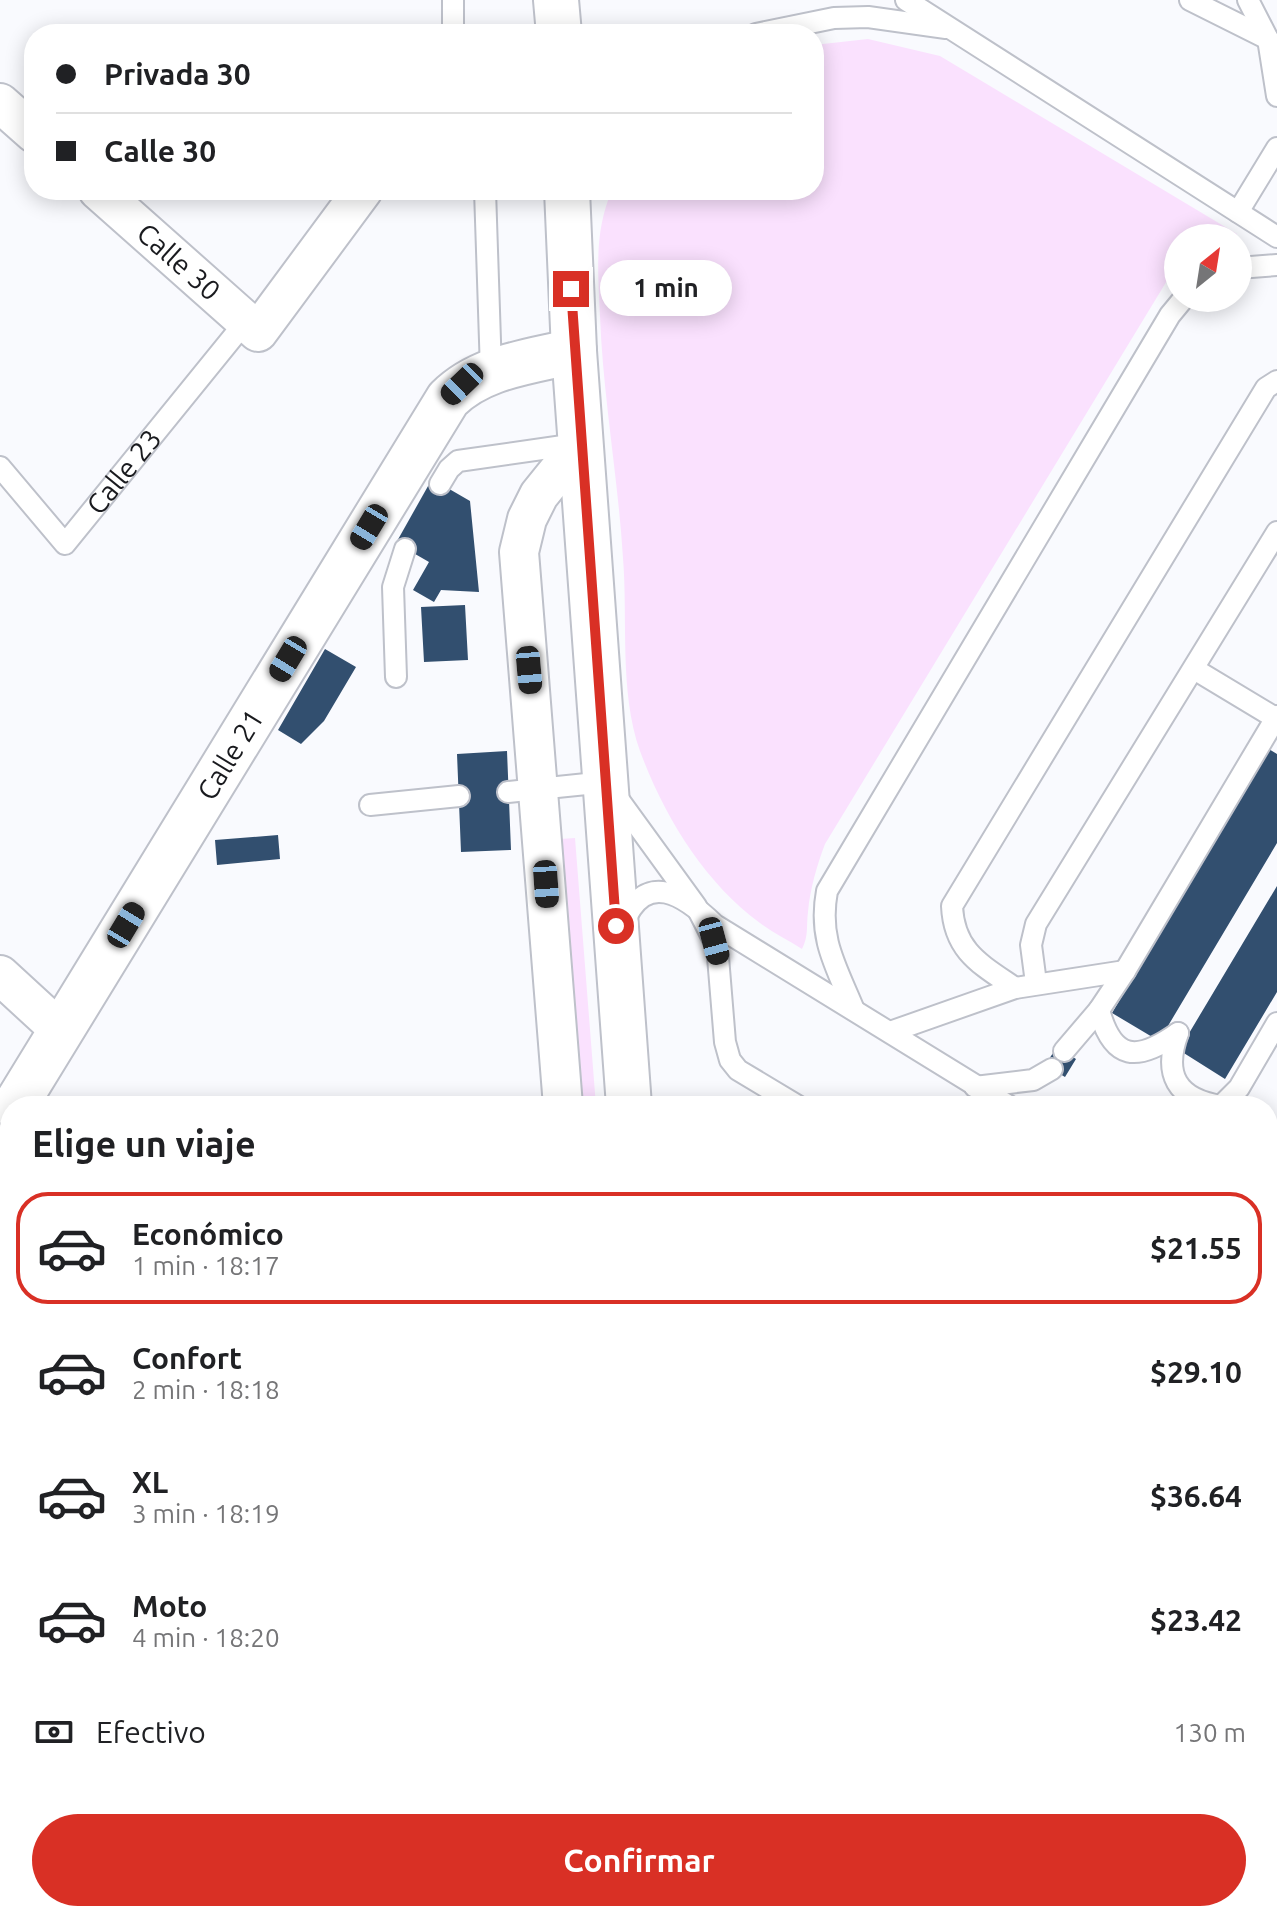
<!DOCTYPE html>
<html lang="es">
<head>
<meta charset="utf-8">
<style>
	:root { --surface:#fff; --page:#f6f6f6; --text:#202124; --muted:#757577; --line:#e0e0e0; --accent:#d93025 }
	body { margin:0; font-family:Ubuntu,sans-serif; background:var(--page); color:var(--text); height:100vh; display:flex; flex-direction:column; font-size:30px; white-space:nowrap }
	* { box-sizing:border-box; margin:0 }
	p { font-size:26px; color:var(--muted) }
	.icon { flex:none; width:44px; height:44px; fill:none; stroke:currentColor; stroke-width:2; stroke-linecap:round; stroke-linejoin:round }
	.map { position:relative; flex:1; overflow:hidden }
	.panel { position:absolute; left:0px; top:1096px; width:1278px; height:826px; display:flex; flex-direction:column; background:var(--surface); border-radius:32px 32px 0 0; box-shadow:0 4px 20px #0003 }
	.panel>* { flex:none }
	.guide { position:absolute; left:24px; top:24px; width:800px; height:176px; border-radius:32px; box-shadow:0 4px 20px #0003; display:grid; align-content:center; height:176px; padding:0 32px; background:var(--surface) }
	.needle { width:52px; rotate:30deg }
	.fabs { position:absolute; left:1164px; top:224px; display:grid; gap:16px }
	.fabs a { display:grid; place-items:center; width:88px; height:88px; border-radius:50%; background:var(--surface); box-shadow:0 4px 20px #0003; font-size:40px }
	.end { position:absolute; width:36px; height:36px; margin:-18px; border:10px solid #d93025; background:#fff; box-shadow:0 0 0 4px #fff }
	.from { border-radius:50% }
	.bubble { position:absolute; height:56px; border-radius:28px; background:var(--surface); box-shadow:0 4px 20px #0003; font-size:26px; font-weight:700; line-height:56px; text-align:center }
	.car { position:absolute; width:24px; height:48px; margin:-24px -12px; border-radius:10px; box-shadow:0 0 6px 2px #0007; background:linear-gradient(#222 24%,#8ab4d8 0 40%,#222 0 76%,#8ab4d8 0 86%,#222 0) }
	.guide b { display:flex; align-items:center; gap:28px; height:76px; font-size:30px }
	.guide b+b { border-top:2px solid var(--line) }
	.guide i { width:20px; height:20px; background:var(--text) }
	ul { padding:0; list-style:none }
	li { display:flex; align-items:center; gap:24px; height:112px; margin:0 16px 12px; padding:0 16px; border:4px solid transparent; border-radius:32px }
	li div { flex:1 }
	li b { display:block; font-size:30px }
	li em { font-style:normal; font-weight:700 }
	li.selected { border-color:var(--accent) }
	li>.icon { width:72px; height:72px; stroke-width:1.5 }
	h2 { padding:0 32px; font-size:36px; line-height:96px }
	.pay { display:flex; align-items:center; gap:20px; height:88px; padding:0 32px; font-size:30px }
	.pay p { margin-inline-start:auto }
	.button { display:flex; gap:16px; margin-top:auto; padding:16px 32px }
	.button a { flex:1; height:92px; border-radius:48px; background:var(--accent); color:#fff; font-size:32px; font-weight:700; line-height:92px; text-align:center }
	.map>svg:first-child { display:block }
	.built { fill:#ecf0fe }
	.green { fill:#fae1fe }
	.building { fill:#324f6f }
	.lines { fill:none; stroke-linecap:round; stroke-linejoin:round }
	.service-casing { stroke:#bec1ca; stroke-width:24 }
	.minor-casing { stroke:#bec1ca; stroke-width:42 }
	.tertiary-casing { stroke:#bec1ca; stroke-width:48 }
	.service { stroke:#fff; stroke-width:20 }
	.minor { stroke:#fff; stroke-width:38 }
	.tertiary { stroke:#fff; stroke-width:44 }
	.route { stroke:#d93025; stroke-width:10 }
	.labels { text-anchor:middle; stroke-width:8; stroke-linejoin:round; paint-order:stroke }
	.street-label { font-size:28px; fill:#191a1e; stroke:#fff }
</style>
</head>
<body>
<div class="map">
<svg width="1277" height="1921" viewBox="0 0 1277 1921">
	<rect width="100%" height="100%" fill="#f9fafe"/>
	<path class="built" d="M1277,1383V1921H993L998,1912H1268V1397Z
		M0,1697L10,1703V1912H353L368,1921H0Z"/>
	<path class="green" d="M868,39L940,56L1237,234V238H1178V270L1168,279L825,844C817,865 810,889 808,912C806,927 809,935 802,949C788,940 773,933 760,923C704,882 664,816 640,751C619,691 628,621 623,558C618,477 603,397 600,316C598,271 594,232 612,190H814V45Z
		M575,838L596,1106H582L560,839Z"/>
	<path class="building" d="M432,479L470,501L479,592L441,590L434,602L413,590L429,562L396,543Z
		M465,605L468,660L424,662L421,607Z
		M325,649L356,667L324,721L301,744L278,730Z
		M1269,749L1277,754V843L1159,1041L1112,1013Z
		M507,751L511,850L461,852L457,754Z
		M278,835L280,859L217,865L215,840Z
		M1277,886V992L1225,1079L1179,1050Z
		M1057,1047L1076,1059L1065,1077L1045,1065Z
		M1277,1460V1623L1268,1638V1475Z
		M1277,1884V1921H1255L1260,1912H1268V1899Z
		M961,1912L976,1921H955Z
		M1127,1912H1156L1150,1921H1122Z"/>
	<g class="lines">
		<defs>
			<g id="service">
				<path d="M453,0V34"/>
				<path d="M906,0L1277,237"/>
				<path d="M1190,0L1268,39"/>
				<path d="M1248,0L1268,39L1277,96"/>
				<path d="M756,34L834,18L868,17L946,28"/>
				<path d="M485,190L491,371"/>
				<path d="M1238,212L1277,148"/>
				<path d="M1238,268L1277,265"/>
				<path id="s1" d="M0,467L65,544L246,321"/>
				<path d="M440,484L449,469L458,461L577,444"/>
				<path d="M1194,669L1277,719"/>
				<path d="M396,677L393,587L405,549"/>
				<path d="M508,792L606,782L696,906L714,941L718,957L725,1042L730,1060L738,1070L798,1106"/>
				<path d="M370,805L459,796"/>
				<path d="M623,924C646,869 684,895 715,925L1009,1106"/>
				<path d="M1036,983L1031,945L1036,924L1277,532"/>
				<path d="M1015,988C980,964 954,951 952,906L1266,388L1277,381"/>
				<path d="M854,1010C836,966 818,939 827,891L1170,315L1184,298"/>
				<path d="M890,1032L1015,988L1125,971"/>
				<path d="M1178,1033C1137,1062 1113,1061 1099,1010L1125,971L1277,716"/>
				<path d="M1178,1033C1163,1074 1176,1099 1221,1106L1239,1088L1277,1023"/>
				<path d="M1064,1051L1099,1010"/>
				<path d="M975,1087L1033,1080L1052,1069"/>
				<path d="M1268,1167L1277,1153"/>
				<path d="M1268,1258L1277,1263"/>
				<path d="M1268,1333L1277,1317"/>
				<path d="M0,1724L10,1730"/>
				<path d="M1268,1782L1277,1768"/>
				<path d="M322,1912L338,1921"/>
				<path d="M915,1921L922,1912"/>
				<path d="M1182,1921L1188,1912"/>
			</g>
			<g id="minor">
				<path d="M0,103L34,133"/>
				<path id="s2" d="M98,190L258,332L363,190"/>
				<path d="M0,975L61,1031"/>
				<path d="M563,1106L519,552L527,519L539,495L581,443"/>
				<path d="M0,1493L10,1499"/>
			</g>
			<g id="tertiary">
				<path d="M556,0L559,34"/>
				<path d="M567,190L574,351L629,1106"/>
				<path id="s3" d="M15,1106L448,399C481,366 530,362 574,351"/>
				<path d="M692,1912L693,1921"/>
			</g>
		</defs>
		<use href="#service" class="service-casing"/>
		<use href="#minor" class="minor-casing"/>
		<use href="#tertiary" class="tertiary-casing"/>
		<use href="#service" class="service"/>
		<use href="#minor" class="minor"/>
		<use href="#tertiary" class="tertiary"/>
	</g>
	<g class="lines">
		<path class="route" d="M571,289L616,926"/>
	</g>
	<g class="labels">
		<g class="street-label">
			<text dy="10" stroke="none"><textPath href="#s2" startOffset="108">Calle 30</textPath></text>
			<text dy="10" stroke="none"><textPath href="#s1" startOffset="194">Calle 23</textPath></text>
			<text dy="10" stroke="none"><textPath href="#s3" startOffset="412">Calle 21</textPath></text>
		</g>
	</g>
</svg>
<div class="fabs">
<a><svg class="needle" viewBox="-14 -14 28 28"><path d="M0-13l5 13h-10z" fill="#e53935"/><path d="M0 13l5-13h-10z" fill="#757577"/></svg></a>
</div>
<i class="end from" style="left:616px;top:926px"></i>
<i class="end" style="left:571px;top:289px"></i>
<div class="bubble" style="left:600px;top:260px;width:132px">1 min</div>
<i class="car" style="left:462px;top:384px;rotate:226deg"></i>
<i class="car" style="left:369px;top:527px;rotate:211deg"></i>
<i class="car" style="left:288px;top:659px;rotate:211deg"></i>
<i class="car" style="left:529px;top:670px;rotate:175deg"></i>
<i class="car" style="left:546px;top:884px;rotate:176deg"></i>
<i class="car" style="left:126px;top:925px;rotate:31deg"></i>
<i class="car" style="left:714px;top:941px;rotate:165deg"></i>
<div class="guide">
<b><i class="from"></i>Privada 30</b>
<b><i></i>Calle 30</b>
</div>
<section class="panel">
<h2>Elige un viaje</h2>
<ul>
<li class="selected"><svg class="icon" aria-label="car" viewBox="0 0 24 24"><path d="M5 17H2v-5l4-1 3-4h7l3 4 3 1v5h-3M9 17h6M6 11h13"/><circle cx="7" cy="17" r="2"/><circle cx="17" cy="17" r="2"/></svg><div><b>Económico</b><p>1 min · 18:17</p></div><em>$21.55</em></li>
<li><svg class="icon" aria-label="car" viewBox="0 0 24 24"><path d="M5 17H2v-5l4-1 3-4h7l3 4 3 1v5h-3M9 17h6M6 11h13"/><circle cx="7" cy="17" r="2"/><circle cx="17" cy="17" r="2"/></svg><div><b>Confort</b><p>2 min · 18:18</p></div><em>$29.10</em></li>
<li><svg class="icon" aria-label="car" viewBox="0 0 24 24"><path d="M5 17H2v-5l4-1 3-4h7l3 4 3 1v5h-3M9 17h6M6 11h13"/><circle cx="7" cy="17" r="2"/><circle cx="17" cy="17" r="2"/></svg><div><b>XL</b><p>3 min · 18:19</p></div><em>$36.64</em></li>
<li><svg class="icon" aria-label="car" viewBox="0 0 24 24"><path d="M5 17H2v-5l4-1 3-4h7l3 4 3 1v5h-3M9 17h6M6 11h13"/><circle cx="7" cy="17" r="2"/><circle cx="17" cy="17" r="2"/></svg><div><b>Moto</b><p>4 min · 18:20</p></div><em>$23.42</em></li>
</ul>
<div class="pay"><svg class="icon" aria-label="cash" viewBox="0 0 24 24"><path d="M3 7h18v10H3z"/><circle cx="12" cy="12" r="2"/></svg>Efectivo<p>130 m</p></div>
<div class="button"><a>Confirmar</a></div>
</section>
</div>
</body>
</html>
